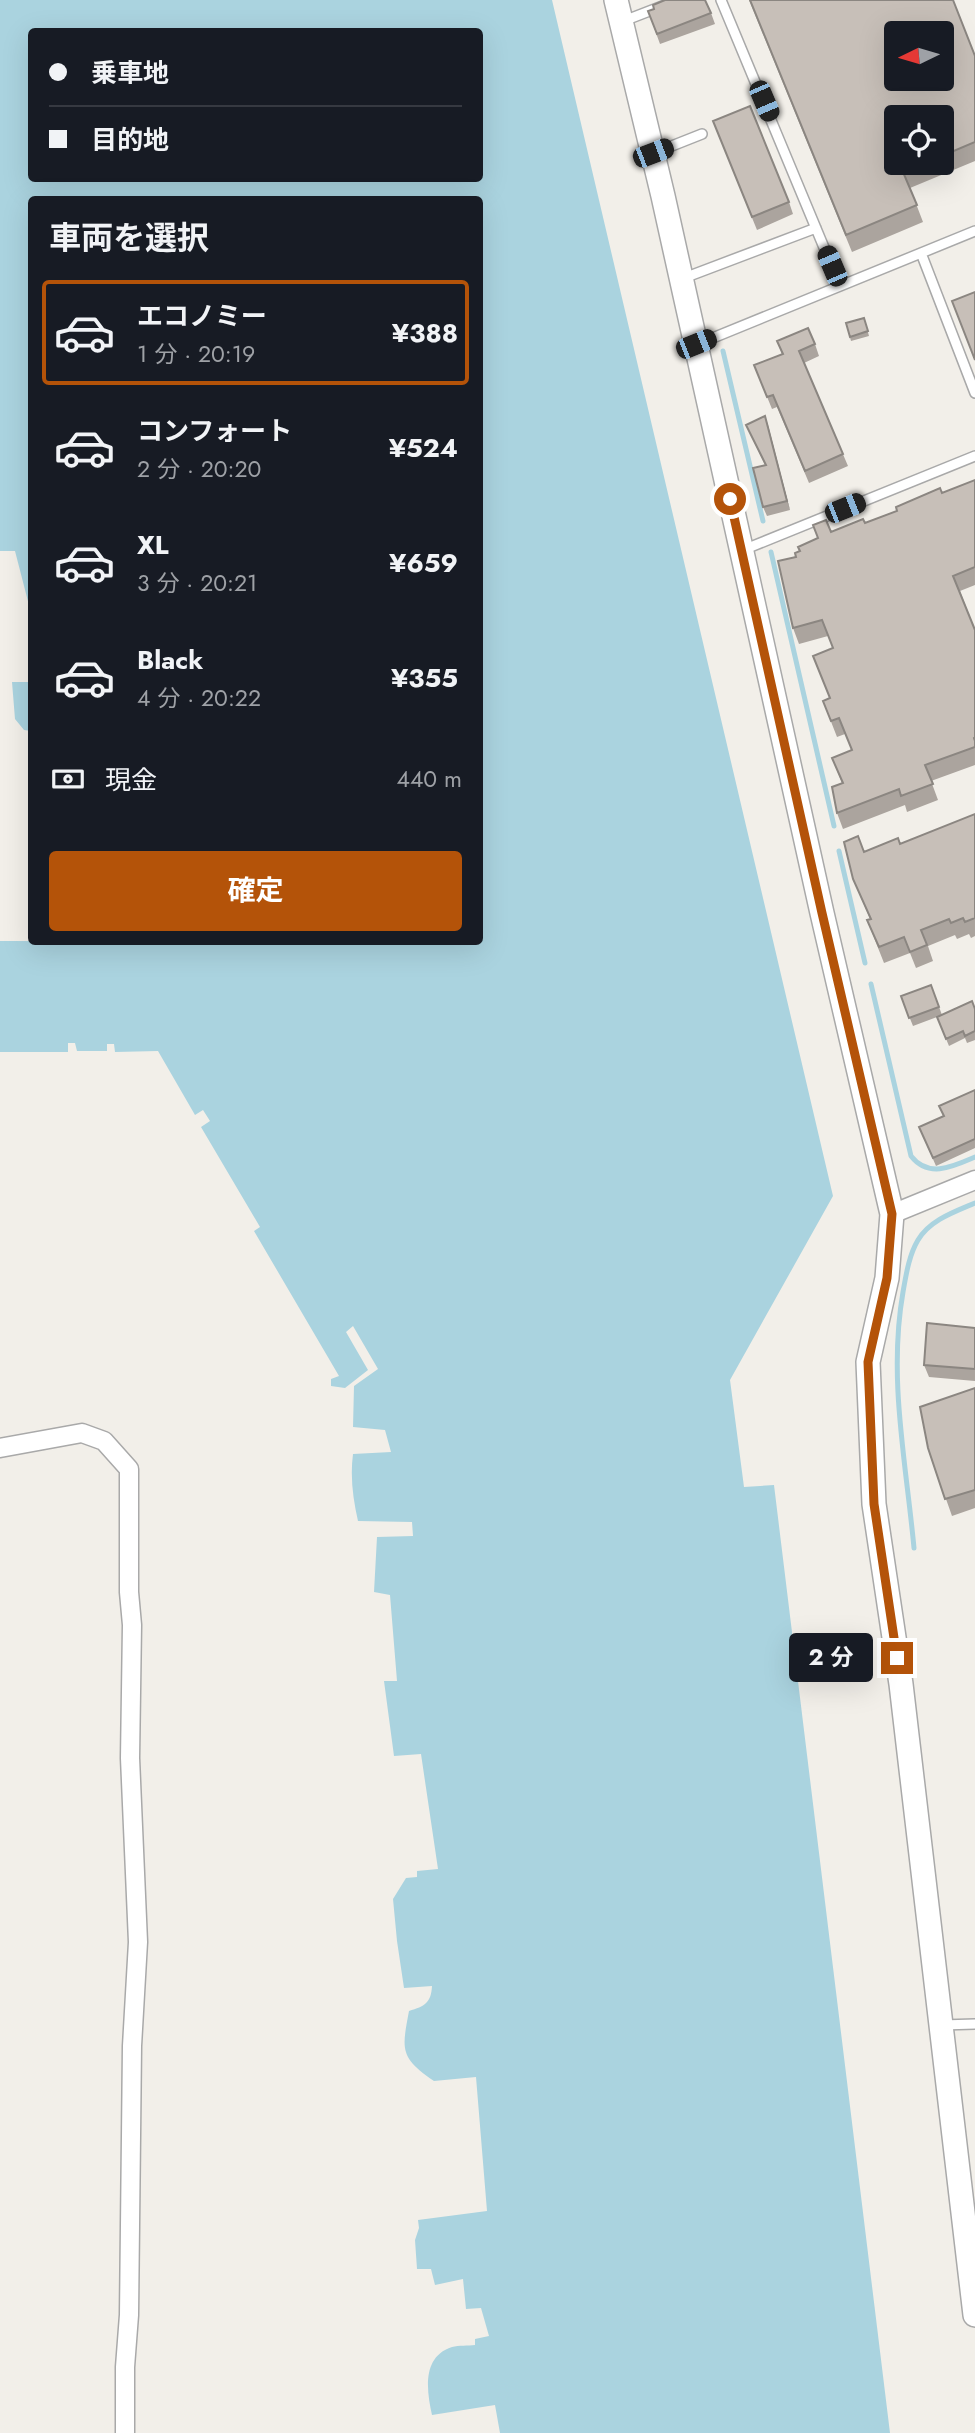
<!DOCTYPE html>
<html lang="ja">
<head>
<meta charset="utf-8">
<style>
	:root { --surface:#171b24; --page:#242831; --text:#f1f3f6; --muted:#9ea1a6; --line:#363941; --accent:#b45309 }
	body { margin:0; font-family:Jost,"Noto Sans JP",sans-serif; background:var(--page); color:var(--text); height:100vh; display:flex; flex-direction:column; font-size:26px; white-space:nowrap }
	* { box-sizing:border-box; margin:0 }
	p { font-size:23px; color:var(--muted) }
	.icon { flex:none; width:38px; height:38px; fill:none; stroke:currentColor; stroke-width:2; stroke-linecap:round; stroke-linejoin:round }
	.map { position:relative; flex:1; overflow:hidden }
	.details { position:absolute; left:28px; top:196px; width:455px; height:749px; display:flex; flex-direction:column; background:var(--surface); border-radius:7px; box-shadow:0 7px 28px #0002 }
	.details>* { flex:none }
	.hud { position:absolute; left:28px; top:28px; width:455px; height:154px; border-radius:7px; box-shadow:0 7px 28px #0002; display:grid; align-content:center; height:154px; padding:0 21px; background:var(--surface) }
	.needle { width:46px; rotate:265deg }
	.buttons { position:absolute; left:884px; top:21px; display:grid; gap:14px }
	.buttons a { display:grid; place-items:center; width:70px; height:70px; border-radius:7px; background:var(--surface); box-shadow:0 7px 28px #0002; font-size:35px }
	.end { position:absolute; width:32px; height:32px; margin:-16px; border:9px solid #b45309; background:#fff; box-shadow:0 0 0 4px #fff }
	.from { border-radius:50% }
	.bubble { position:absolute; height:49px; border-radius:7px; background:var(--surface); box-shadow:0 7px 28px #0002; font-size:23px; font-weight:700; line-height:49px; text-align:center }
	.car { position:absolute; width:21px; height:42px; margin:-21px -10px; border-radius:9px; box-shadow:0 0 5px 2px #0007; background:linear-gradient(#222 24%,#8ab4d8 0 40%,#222 0 76%,#8ab4d8 0 86%,#222 0) }
	.hud b { display:flex; align-items:center; gap:24px; height:66px; font-size:26px }
	.hud b+b { border-top:2px solid var(--line) }
	.hud i { width:18px; height:18px; background:var(--text) }
	ul { padding:0; list-style:none }
	li { display:flex; align-items:center; gap:21px; height:105px; margin:0 14px 10px; padding:0 7px; border:4px solid transparent; border-radius:7px }
	li div { flex:1 }
	li b { display:block; font-size:26px }
	li em { font-style:normal; font-weight:700 }
	li.selected { border-color:var(--accent) }
	li>.icon { width:63px; height:63px; stroke-width:1.5 }
	h2 { padding:0 21px; font-size:32px; line-height:84px }
	.pay { display:flex; align-items:center; gap:18px; height:77px; padding:0 21px; font-size:26px }
	.pay p { margin-inline-start:auto }
	.action { display:flex; gap:14px; margin-top:auto; padding:14px 21px }
	.action a { flex:1; height:80px; border-radius:7px; background:var(--accent); color:#fff; font-size:28px; font-weight:700; line-height:80px; text-align:center }
	.map>svg:first-child { display:block }
	.water { fill:#aad3df; fill-rule:evenodd }
	.lines { fill:none; stroke-linecap:round; stroke-linejoin:round }
	.stream { stroke:#aad3df; stroke-width:5 }
	.service-casing { stroke:#a9a9a9; stroke-width:12 }
	.minor-casing { stroke:#a9a9a9; stroke-width:21 }
	.tertiary-casing { stroke:#a9a9a9; stroke-width:26 }
	.service { stroke:#fff; stroke-width:9 }
	.minor { stroke:#fff; stroke-width:18 }
	.tertiary { stroke:#fff; stroke-width:23 }
	.wall { fill:#aba49e; fill-rule:evenodd }
	.shaded-wall { fill:#8b8681 }
	.building { fill:#c7bfb8; stroke:#8b8681; stroke-width:2; fill-rule:evenodd }
	.route { stroke:#b45309; stroke-width:9 }
</style>
</head>
<body>
<div class="map">
<svg width="975" height="2433" viewBox="0 0 975 2433">
	<rect width="100%" height="100%" fill="#f2efe9"/>
	<path class="water" d="M0,0H552L833,1196L730,1380L744,1487L774,1485L890,2433H500L495,2405L432,2415C427,2392 421,2357 452,2347C459,2345 468,2346 475,2345V2339L489,2336L481,2308L466,2309L463,2279L435,2285L431,2269H417L415,2240L419,2228L418,2220L487,2211L476,2077L434,2081C399,2057 402,2049 409,2011C425,2006 431,2003 432,1986L404,1988L397,1941L393,1899L406,1878L417,1877V1871L438,1869L421,1754L394,1756L384,1681H397L390,1595L374,1592L377,1537L413,1536L412,1522L358,1521C353,1499 350,1477 353,1454L391,1452L385,1430L353,1427L354,1386L378,1369L353,1326L346,1332L368,1370L345,1388L331,1386V1379L339,1376L254,1231L260,1227L201,1127L210,1121L203,1110L195,1115L158,1051L115,1052L114,1044H107V1051H77L75,1043H68V1052H0V941L480,942V200H32L31,613L15,551H0ZM32,32H480V178H32Z
		M12,682H31V731L24,730L15,719Z"/>
	<g class="lines">
		<path class="stream" d="M723,351L763,521
			M771,552L834,826
			M839,851L865,963
			M871,984L911,1156C929,1179 954,1166 975,1157
			M914,1548C906,1462 888,1378 903,1292C906,1275 909,1255 918,1240C930,1220 954,1212 975,1203"/>
		<defs>
			<path id="service" d="M721,0L840,286
				M621,22L678,0
				M654,153L702,134
				M921,253L975,393
				M684,278L816,228
				M698,344L975,231
				M743,550L975,456
				M942,2025L975,2024"/>
			<path id="minor" d="M892,1214L975,1180
				M0,1448L82,1433L104,1441L129,1469V1592L132,1625L130,1758L138,1942L132,2046L129,2315L125,2367V2433"/>
			<path id="tertiary" d="M616,0L663,196L822,913L892,1214L887,1278L868,1362L874,1504L901,1684L975,2315"/>
		</defs>
		<use href="#service" class="service-casing"/>
		<use href="#minor" class="minor-casing"/>
		<use href="#tertiary" class="tertiary-casing"/>
		<use href="#service" class="service"/>
		<use href="#minor" class="minor"/>
		<use href="#tertiary" class="tertiary"/>
	</g>
	<path class="wall" d="M749,0H953L975,56V161L910,188L923,222L852,252ZM942,117V163H896Z
		M654,9L711,13L715,24L660,44L648,11Z
		M718,134L789,202L793,214L757,230Z
		M864,318L869,336L851,341L846,323Z
		M777,341L815,344L819,356L804,363L848,466L809,483L777,407L772,409L754,365L782,354Z
		M765,416L790,510L767,516L763,507L765,465L746,425Z
		M975,480V585L960,591L975,630V765L931,781L938,800L907,812L905,805L843,829L837,813L842,783L832,758L852,750L845,734L837,737L823,701L830,699L813,656L833,648L828,636L799,644L793,628L796,557L800,551L831,532L865,523Z
		M975,814V936L971,938L969,934L957,939L955,935L928,946L933,961L916,968L910,953L884,963L867,920L870,919L853,879L864,852L900,844Z
		M931,985L942,1015L975,1009V1040L967,1043L965,1038L949,1046L937,1017L913,1026L901,996Z
		M975,1090V1148L936,1166L919,1127L944,1117L939,1106Z
		M975,1328V1381L929,1377L924,1365Z
		M975,1388V1508L952,1516L928,1448Z"/>
	<path class="shaded-wall" d="M765,416L768,425L790,510L787,501Z"/>
	<path class="building" d="M665,0H705L711,13L657,34L648,11L654,9L653,5Z
		M750,0H953L975,56V142L942,156V117H896V163H925L903,172L917,205L846,235ZM896,33H942V79H896Z
		M750,106L789,202L752,217L713,121Z
		M975,292V360L952,301Z
		M864,318L868,331L850,337L846,323Z
		M808,328L815,344L799,351L843,454L805,471L773,395L767,397L754,365L783,354L777,341Z
		M765,416L787,501L763,507L753,468L766,465L746,425Z
		M975,480V567L953,576L975,630V737L974,738L975,741V747L925,765L933,784L901,796L899,789L837,813L832,787L843,783L832,758L852,750L839,718L831,721L823,701L830,698L813,656L833,648L822,620L793,628L778,561L796,557L795,553L800,551L798,547L818,538L813,525L826,520L831,532L863,519L865,523L897,511L896,507L940,488L942,493Z
		M975,814V918L965,922L963,918L951,923L949,919L921,930L927,945L910,952L904,937L879,947L867,920L871,919L853,879L844,842L858,836L864,852L898,838L900,844Z
		M931,985L939,1007L909,1018L901,996Z
		M972,1001L975,1009V1031L965,1036L963,1031L946,1039L937,1017Z
		M975,1090V1139L933,1158L919,1127L944,1116L939,1106Z
		M927,1323L975,1328V1369L924,1365Z
		M975,1388V1490L945,1499L928,1448L920,1407Z"/>
	<g class="lines">
		<path class="route" d="M730,499L822,913L892,1214L887,1278L868,1362L874,1504L897,1658"/>
	</g>
</svg>
<div class="buttons">
<a><svg class="needle" viewBox="-14 -14 28 28"><path d="M0-13l5 13h-10z" fill="#e53935"/><path d="M0 13l5-13h-10z" fill="#9ea1a6"/></svg></a>
<a><svg class="icon" aria-label="locate" viewBox="0 0 24 24"><circle cx="12" cy="12" r="6"/><path d="M12 2v4M12 18v4M2 12h4M18 12h4"/></svg></a>
</div>
<i class="end from" style="left:730px;top:499px"></i>
<i class="end" style="left:897px;top:1658px"></i>
<div class="bubble" style="left:789px;top:1633px;width:84px">2 分</div>
<i class="car" style="left:764px;top:101px;rotate:157deg"></i>
<i class="car" style="left:653px;top:153px;rotate:69deg"></i>
<i class="car" style="left:832px;top:266px;rotate:337deg"></i>
<i class="car" style="left:696px;top:344px;rotate:68deg"></i>
<i class="car" style="left:845px;top:508px;rotate:68deg"></i>
<div class="hud">
<b><i class="from"></i>乗車地</b>
<b><i></i>目的地</b>
</div>
<section class="details">
<h2>車両を選択</h2>
<ul>
<li class="selected"><svg class="icon" aria-label="car" viewBox="0 0 24 24"><path d="M5 17H2v-5l4-1 3-4h7l3 4 3 1v5h-3M9 17h6M6 11h13"/><circle cx="7" cy="17" r="2"/><circle cx="17" cy="17" r="2"/></svg><div><b>エコノミー</b><p>1 分 · 20:19</p></div><em>¥388</em></li>
<li><svg class="icon" aria-label="car" viewBox="0 0 24 24"><path d="M5 17H2v-5l4-1 3-4h7l3 4 3 1v5h-3M9 17h6M6 11h13"/><circle cx="7" cy="17" r="2"/><circle cx="17" cy="17" r="2"/></svg><div><b>コンフォート</b><p>2 分 · 20:20</p></div><em>¥524</em></li>
<li><svg class="icon" aria-label="car" viewBox="0 0 24 24"><path d="M5 17H2v-5l4-1 3-4h7l3 4 3 1v5h-3M9 17h6M6 11h13"/><circle cx="7" cy="17" r="2"/><circle cx="17" cy="17" r="2"/></svg><div><b>XL</b><p>3 分 · 20:21</p></div><em>¥659</em></li>
<li><svg class="icon" aria-label="car" viewBox="0 0 24 24"><path d="M5 17H2v-5l4-1 3-4h7l3 4 3 1v5h-3M9 17h6M6 11h13"/><circle cx="7" cy="17" r="2"/><circle cx="17" cy="17" r="2"/></svg><div><b>Black</b><p>4 分 · 20:22</p></div><em>¥355</em></li>
</ul>
<div class="pay"><svg class="icon" aria-label="cash" viewBox="0 0 24 24"><path d="M3 7h18v10H3z"/><circle cx="12" cy="12" r="2"/></svg>現金<p>440 m</p></div>
<div class="action"><a>確定</a></div>
</section>
</div>
</body>
</html>
